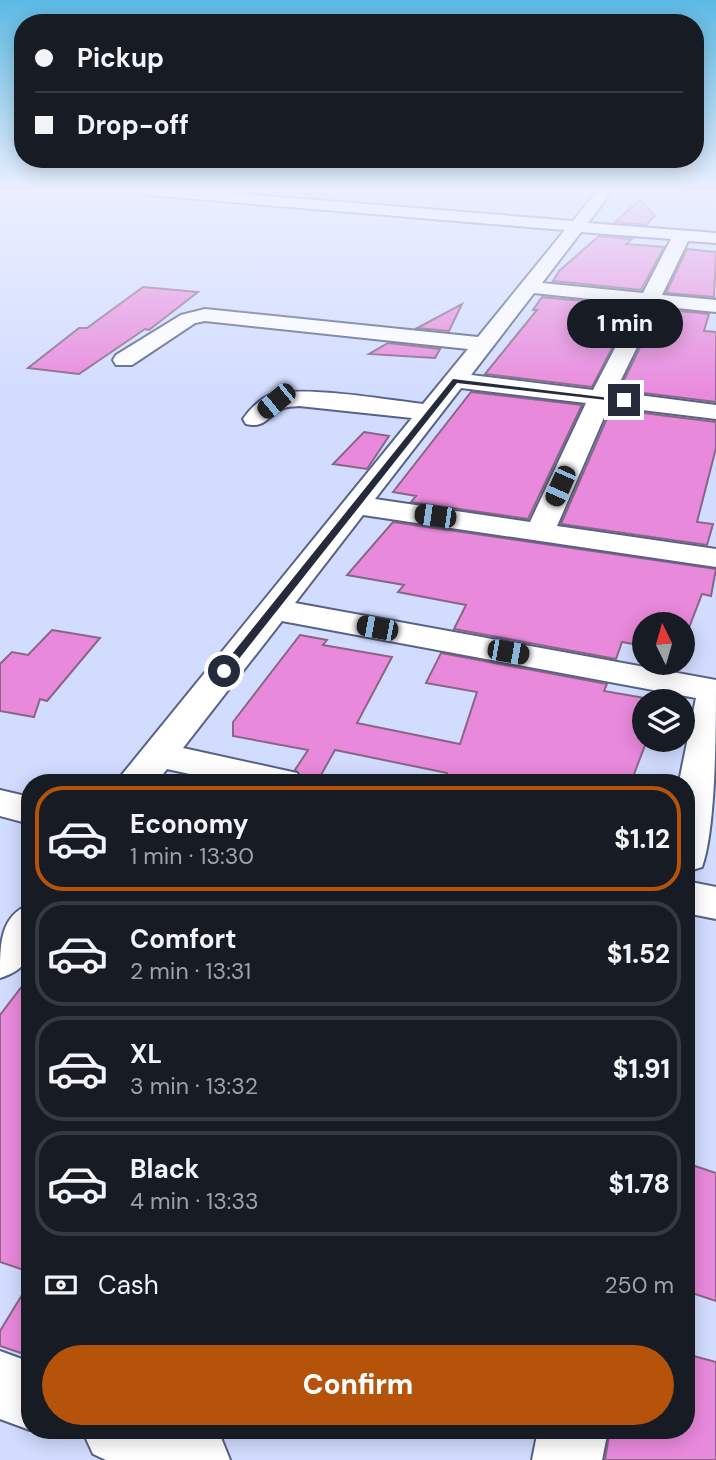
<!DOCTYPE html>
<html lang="en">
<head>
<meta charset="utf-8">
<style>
	:root { --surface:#171b24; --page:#20242c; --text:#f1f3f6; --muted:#9ea1a6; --line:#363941; --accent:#b45309 }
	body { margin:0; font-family:"DM Sans",sans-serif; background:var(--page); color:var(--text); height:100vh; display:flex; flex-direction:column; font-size:26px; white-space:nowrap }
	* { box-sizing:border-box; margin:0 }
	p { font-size:23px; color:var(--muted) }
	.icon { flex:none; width:38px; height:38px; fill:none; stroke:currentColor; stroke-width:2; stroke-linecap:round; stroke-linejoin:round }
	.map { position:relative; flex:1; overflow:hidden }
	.panel { position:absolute; left:21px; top:774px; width:674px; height:665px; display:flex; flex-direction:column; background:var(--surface); border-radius:28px; box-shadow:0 4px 18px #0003 }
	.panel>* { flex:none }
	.hud { position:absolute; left:14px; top:14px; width:690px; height:154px; border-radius:28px; box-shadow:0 4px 18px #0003; display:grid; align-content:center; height:154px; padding:0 21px; background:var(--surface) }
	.needle { width:46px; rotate:355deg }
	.controls { position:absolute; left:632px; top:612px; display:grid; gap:14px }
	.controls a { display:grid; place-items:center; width:63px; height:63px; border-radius:50%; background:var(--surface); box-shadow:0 4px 18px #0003; font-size:35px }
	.end { position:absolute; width:32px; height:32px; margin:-16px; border:9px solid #262b3b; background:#fff; box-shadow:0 0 0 4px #fff }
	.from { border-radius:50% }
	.bubble { position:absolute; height:49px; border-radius:24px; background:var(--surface); box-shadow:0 4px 18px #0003; font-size:23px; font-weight:800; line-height:49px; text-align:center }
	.car { position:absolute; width:21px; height:42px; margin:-21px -10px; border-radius:9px; box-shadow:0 0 5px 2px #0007; background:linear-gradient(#222 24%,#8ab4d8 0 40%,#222 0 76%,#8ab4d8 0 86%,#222 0) }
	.hud b { display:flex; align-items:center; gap:24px; height:66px; font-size:26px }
	.hud b+b { border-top:2px solid var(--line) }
	.hud i { width:18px; height:18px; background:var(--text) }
	ul { padding:12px 0 0; list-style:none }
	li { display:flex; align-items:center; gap:21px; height:105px; margin:0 14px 10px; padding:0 7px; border:4px solid var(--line); border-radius:28px }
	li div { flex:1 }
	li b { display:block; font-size:26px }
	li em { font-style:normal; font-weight:800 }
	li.on { border-color:var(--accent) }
	li>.icon { width:63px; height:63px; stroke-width:1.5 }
	.pay { display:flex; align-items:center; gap:18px; height:77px; padding:0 21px; font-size:26px }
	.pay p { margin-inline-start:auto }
	.action { display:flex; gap:14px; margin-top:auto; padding:14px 21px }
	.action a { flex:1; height:80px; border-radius:42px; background:var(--accent); color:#fff; font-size:28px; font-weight:800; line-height:80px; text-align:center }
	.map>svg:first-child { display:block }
	.building { fill:#e989dc; stroke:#896784; stroke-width:2 }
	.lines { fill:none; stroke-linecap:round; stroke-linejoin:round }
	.minor-casing { stroke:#586287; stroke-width:4 }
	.minor { fill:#fff; fill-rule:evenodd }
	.route { fill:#262b3b }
</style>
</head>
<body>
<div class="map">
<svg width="716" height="1460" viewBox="0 0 716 1460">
	<rect width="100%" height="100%" fill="#d2dcff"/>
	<path class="building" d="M640,200L655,216L646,225L615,222Z
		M599,236L632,239L626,244L664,247L641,290L553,281L559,271Z
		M687,249L716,252L714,297L666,293Z
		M143,287L198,292L149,330L145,329L79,374L28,368L79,328H87Z
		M542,297L634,306L592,387L485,374L537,310H533Z
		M462,304L449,331L417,328Z
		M659,309L709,314L704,331L716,332V402L619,390Z
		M388,343L440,349L435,358L369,354Z
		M471,392L582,405L528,519L411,502L416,496L393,492Z
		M611,409L716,422V448L697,522L713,524L707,545L561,524Z
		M364,432L389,436L367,469L333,464Z
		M393,522L716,569L711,596L702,594L682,646V625H644V646L622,642L616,659L454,629L466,605L398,592L404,585L347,575Z
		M52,630L100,638L47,701L40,699L34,717L0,711V664L12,652L28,655Z
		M300,635L327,640L323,645L392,657L357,723L460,744L477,692L426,683L441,653L607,684L604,691L662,701L644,702V740H647L631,782H442L447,773L335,750L317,782H306L295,770L308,750L233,736V722Z
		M30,976V1272L0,1262V1015Z
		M686,1163L716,1173V1301L686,1291Z
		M30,1282V1356L0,1346V1331Z
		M686,1354L716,1362V1460H605L610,1430H686Z"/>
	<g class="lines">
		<defs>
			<path id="minor" d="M141,191H206L573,221L597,191H612L588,223L716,233V243L688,241L662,295L716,300V312L657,306L615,392L716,405V419L609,406L557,526L716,549V567L363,515L295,603L716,680C716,727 716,829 702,867L686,872V782H679L696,698L282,621L183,748L297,773L303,782H226L167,769L157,782H116L412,418L299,406C294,407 286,406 282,409C267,416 265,429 246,424L243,419C249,410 261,398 271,395C303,385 387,400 423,404L468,349L205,321L195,323L132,365H116L113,360L116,355L181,315L205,309L478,337L565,230L148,195ZM581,232L671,239L643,293L542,283ZM534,293L638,304L593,390L471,375ZM461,388L586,403L530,522L375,499Z
				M0,790L30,797V824L0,816Z
				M686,881L716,887V919L686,913Z
				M30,904C30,939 40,966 0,978C0,943 0,916 30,904Z
				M0,1351L30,1362V1430L0,1419Z
				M82,1430H207L220,1435L230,1460H106L93,1454Z
				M538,1430H608L602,1460H532Z"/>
		</defs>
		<use href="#minor" class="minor-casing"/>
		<use href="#minor" class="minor"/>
	</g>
	<linearGradient id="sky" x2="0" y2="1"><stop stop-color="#5cbae4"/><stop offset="0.48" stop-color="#ebefff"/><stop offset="1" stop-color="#ebefff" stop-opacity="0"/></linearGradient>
	<rect width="716" height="396" fill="url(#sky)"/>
	<path class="route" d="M453,379L627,400L624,402L457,383L227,674H220V669Z"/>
</svg>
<div class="controls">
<a><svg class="needle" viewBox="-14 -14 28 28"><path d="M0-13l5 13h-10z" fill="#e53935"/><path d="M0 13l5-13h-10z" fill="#9ea1a6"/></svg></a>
<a><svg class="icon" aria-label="layers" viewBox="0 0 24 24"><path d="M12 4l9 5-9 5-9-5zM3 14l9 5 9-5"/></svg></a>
</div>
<i class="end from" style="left:224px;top:671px"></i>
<i class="end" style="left:624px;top:400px"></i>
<div class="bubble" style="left:567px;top:299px;width:116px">1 min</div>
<i class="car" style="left:276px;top:401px;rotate:231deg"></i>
<i class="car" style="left:560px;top:486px;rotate:204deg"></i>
<i class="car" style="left:435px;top:516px;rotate:278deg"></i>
<i class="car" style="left:377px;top:628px;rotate:281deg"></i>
<i class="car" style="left:508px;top:652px;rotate:100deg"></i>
<div class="hud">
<b><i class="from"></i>Pickup</b>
<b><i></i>Drop-off</b>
</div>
<section class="panel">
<ul>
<li class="on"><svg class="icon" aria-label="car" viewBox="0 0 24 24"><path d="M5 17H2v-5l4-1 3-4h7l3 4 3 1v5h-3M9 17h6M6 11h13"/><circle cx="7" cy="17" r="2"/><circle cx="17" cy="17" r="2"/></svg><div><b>Economy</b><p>1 min · 13:30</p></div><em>$1.12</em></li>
<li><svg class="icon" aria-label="car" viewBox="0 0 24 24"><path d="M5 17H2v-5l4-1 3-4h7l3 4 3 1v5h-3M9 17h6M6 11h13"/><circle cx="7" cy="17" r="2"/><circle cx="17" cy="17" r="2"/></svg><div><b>Comfort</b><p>2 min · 13:31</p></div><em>$1.52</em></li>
<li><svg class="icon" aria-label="car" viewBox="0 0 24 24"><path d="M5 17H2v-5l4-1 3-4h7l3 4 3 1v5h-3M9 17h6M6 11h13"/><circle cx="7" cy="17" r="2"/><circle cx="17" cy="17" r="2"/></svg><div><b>XL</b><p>3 min · 13:32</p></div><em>$1.91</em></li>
<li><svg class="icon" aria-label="car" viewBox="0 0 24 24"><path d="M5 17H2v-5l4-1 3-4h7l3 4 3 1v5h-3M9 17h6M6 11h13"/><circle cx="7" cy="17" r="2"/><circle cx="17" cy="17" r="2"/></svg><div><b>Black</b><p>4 min · 13:33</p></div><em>$1.78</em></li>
</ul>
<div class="pay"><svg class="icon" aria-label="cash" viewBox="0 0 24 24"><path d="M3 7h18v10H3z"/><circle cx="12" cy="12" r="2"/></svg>Cash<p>250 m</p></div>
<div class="action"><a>Confirm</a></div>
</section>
</div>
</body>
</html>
